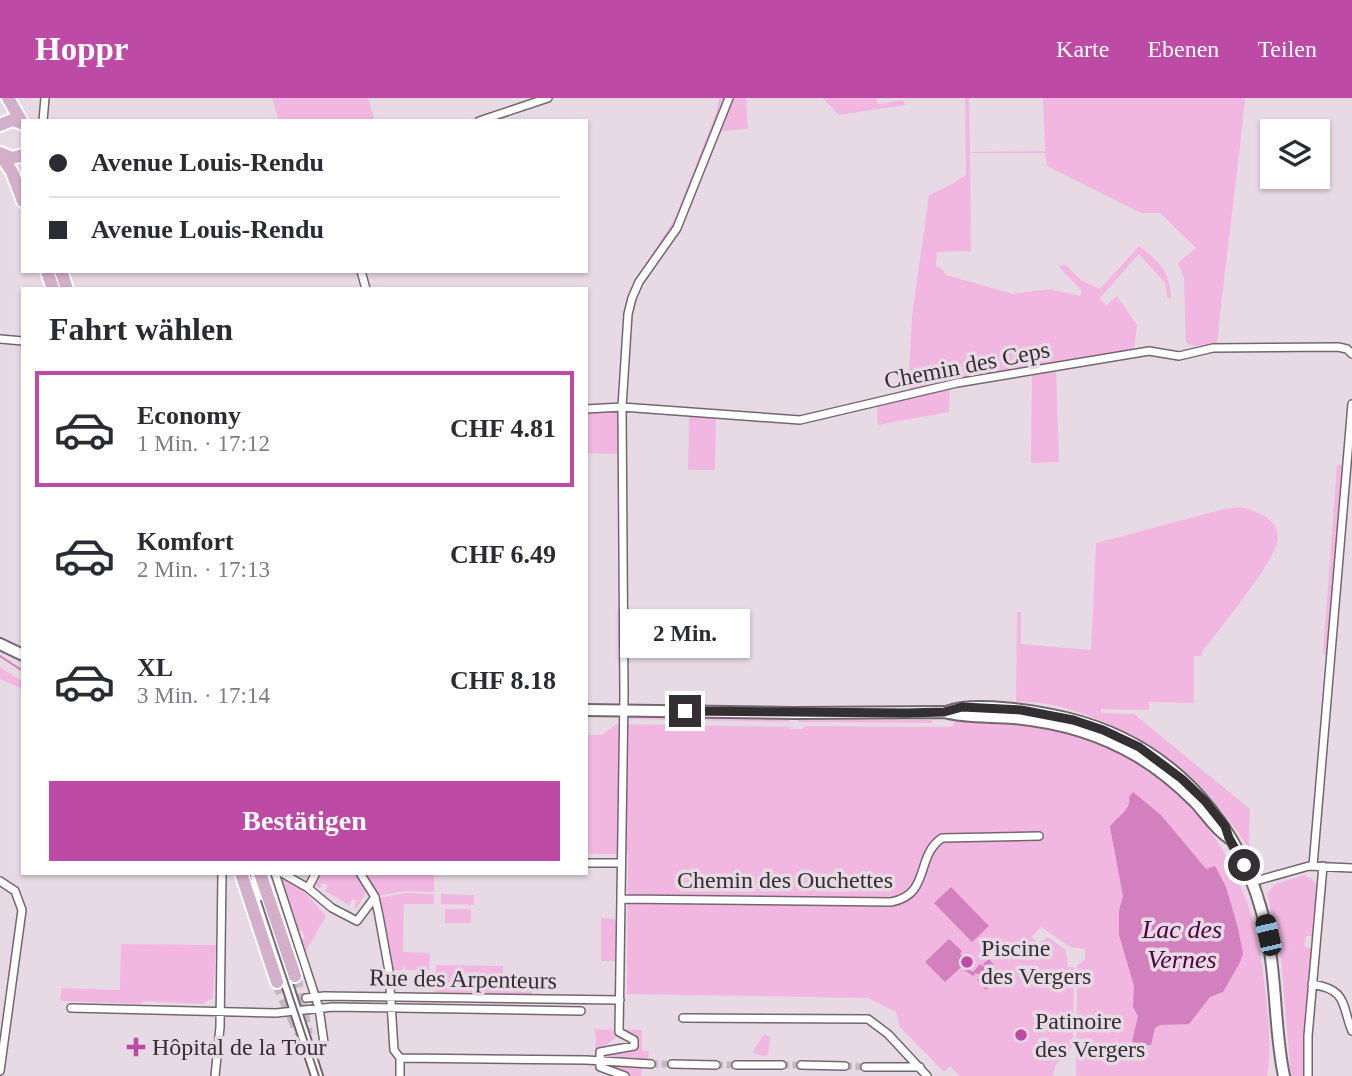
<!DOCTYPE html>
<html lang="de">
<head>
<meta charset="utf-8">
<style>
	:root { --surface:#fff; --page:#f2f2f3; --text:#2b2b33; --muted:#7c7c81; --line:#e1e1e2; --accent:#bd4aa5 }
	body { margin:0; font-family:Georgia,serif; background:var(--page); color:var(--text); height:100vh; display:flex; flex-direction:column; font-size:26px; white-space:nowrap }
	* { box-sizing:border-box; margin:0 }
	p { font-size:23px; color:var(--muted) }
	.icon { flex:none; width:38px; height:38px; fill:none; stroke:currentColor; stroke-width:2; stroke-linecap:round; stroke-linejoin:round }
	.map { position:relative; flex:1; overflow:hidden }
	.details { position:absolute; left:21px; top:189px; width:567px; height:588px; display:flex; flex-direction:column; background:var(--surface); border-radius:0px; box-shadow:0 2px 5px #0004 }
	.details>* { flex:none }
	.guide { position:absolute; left:21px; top:21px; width:567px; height:154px; border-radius:0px; box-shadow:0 2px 5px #0004; display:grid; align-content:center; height:154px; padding:0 28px; background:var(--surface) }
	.fabs { position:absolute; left:1260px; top:21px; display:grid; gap:14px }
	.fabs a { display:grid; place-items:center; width:70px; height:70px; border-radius:0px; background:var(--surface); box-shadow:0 2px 5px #0004; font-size:35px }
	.end { position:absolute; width:32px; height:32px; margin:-16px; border:9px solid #342f32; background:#fff; box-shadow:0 0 0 4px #fff }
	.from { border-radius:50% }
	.bubble { position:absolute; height:49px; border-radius:0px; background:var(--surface); box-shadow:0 2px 5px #0004; font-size:23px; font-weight:700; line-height:49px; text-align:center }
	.car { position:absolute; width:21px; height:42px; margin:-21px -10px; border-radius:9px; box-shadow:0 0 5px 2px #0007; background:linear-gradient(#222 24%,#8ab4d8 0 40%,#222 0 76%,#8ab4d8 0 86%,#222 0) }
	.guide b { display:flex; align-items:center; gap:24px; height:66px; font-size:26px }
	.guide b+b { border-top:2px solid var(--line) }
	.guide i { width:18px; height:18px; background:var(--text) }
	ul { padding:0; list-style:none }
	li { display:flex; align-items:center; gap:21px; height:116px; margin:0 14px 10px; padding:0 14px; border:4px solid transparent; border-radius:0px }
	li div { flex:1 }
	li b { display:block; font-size:26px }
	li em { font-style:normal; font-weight:700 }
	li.active { border-color:var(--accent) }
	li>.icon { width:63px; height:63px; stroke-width:1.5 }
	h2 { padding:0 28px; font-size:32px; line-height:84px }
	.cta { display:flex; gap:14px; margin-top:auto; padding:14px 28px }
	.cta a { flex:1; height:80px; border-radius:0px; background:var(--accent); color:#fff; font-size:28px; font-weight:700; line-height:80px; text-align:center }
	header { display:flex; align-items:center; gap:42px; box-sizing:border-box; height:98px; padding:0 35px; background:var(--accent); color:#fff }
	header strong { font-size:33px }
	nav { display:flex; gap:38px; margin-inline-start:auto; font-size:24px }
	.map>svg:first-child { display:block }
	.green { fill:#f1b7e1 }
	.water { fill:#d381be }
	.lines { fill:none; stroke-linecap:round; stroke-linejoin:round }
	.stream { stroke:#d381be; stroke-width:2 }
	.street-tunnel { stroke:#c4b8c0; stroke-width:7; stroke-dasharray:7 3.5; stroke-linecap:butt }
	.primary-tunnel { stroke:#c4b8c0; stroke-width:12; stroke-dasharray:12 6; stroke-linecap:butt }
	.street-casing { stroke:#73676f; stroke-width:10 }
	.secondary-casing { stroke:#73676f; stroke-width:14 }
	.primary-casing { stroke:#fff; stroke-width:16 }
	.street { stroke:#fff; stroke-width:7 }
	.secondary { stroke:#fff; stroke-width:10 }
	.primary { stroke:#d3afc9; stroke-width:12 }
	.tram { stroke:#746c72; stroke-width:2 }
	.route { stroke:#342f32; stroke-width:9 }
	.poi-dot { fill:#bd4aa5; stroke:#e8dae4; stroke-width:2.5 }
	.labels { text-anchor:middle; stroke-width:7; stroke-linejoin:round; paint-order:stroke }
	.street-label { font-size:24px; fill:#342f32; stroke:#e8dae4 }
	.poi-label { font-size:24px; fill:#342f32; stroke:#e8dae4; text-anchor:start }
	.water-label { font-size:26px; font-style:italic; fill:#4e0242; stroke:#e8dae4 }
</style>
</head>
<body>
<header>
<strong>Hoppr</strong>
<nav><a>Karte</a><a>Ebenen</a><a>Teilen</a></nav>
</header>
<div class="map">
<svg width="1352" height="978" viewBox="0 0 1352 978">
	<rect width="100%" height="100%" fill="#e8dae4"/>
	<path class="green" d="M272,0H368L375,23H279Z
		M719,0H726L677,124L628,201L623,214L630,191L675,120L716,15Z
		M733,0H746L748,31L721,33Z
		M823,0H876L878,6L903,2L905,7L839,17Z
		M965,0H969L970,54L1045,53L1043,0H1245C1237,83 1225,164 1217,247L1195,248L1186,245L1184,181L1178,165L1196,150L1160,115H1141L1047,68L1045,55H970L971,153L937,154L936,168L942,171L946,177L1013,196L1050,191L1080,198L1082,193L1059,169L1065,166L1081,182L1100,191L1139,148C1160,164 1169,172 1171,200H1167L1165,185L1139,156L1099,201L1107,207L1117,198L1137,227L1134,252L908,293L912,218L929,97L952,86L966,77Z
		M1056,271L1059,364L1031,365L1032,275Z
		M950,289L949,314L878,327L877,307Z
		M612,312L618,313L619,356L586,355V314Z
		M689,317L716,318L715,372H688Z
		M1337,367H1344L1328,555L1323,556Z
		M1240,409C1257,413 1278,420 1278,441C1277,461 1217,534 1202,554V558H1194V605L1149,604V612L1101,611V615L1134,616L1250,711L1249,745L1262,766L1259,767C1215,695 1177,656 1099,622C1074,611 1043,602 1016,604L1017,514H1021V546L1091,552L1096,445L1224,411Z
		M0,569L23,584V591L0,581Z
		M628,618L790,621L789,624L628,621Z
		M798,621L932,622V625L798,624Z
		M955,623C988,624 1022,624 1055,631C1170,656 1244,748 1261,861C1266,893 1273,948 1267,978H1076L1077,867L1085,862V851L1070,849L1041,829L1032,839L1039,846L1047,839L1066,852L1068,869H1074L1073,948L1055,968L1053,978H960L950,968L944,974L900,929L896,914L868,900L627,896L628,756H586V637H602L617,626L791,629V631H802L805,628L952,629Z
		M322,775H355L366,794L356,811L354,809L357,803L353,801L349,807L325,793L328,787L323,785L320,790L315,788Z
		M363,775H434V794L405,793L378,798Z
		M1304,777L1311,780L1318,788L1313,838H1306L1304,848L1312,851L1303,978H1291L1281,859L1267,795L1275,786Z
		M278,779L299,788L326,818L305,855L299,842L305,840L302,832L296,834Z
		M406,795L434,796V806H404L403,854L430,855L429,872H405L404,866L403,872H390L378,800Z
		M441,796L474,797V807L441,806Z
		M445,811H471V825H445Z
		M601,820L618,821V863H601Z
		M121,846L216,847L213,900L203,906L144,903L140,906L62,903L60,900L62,890L120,892Z
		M436,867L503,868V877L532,878V899L435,898Z
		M594,931L617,932L615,940L599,953V958L595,954L596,939Z
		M621,931L642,932V953H649L648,962L632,959L602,960V956L635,949Z
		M764,936L770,939L768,957C764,959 755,957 753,953Z
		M602,965L642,968L641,978H630L602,968Z"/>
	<path class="water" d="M1133,694L1161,717L1206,771L1215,768L1226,789L1238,830L1243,856L1239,866L1223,894L1210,899L1189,926L1160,927L1155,930L1151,947H1142L1132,944L1138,918L1133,909L1134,888L1119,837V813L1123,798L1110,729C1117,718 1132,712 1129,699Z
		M951,789L989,828L972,844L934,805Z
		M949,841L962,853L960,856L969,862L945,884L925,864Z
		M989,861L994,867L992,869L1000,875L993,881L990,880L994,884L986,892L977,882L980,877L976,875L973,878L963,871L965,869L973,874L980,866L984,869L983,866Z"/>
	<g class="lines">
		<path class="stream" d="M0,558L23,573"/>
		<path class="street-tunnel" d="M651,966H672
			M716,967H736
			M782,967H801
			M845,968L865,969"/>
		<path class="primary-tunnel" d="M295,878L307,936
			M277,884L300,935"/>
		<defs>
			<path id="street" d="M43,23L45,0
				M479,23L548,0
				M361,173L366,191
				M0,241L23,243
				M586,311L622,309L800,322L957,285L1149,253L1179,258L1213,250L1338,249L1347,251L1352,256
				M586,765H621
				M1313,768L1352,306
				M275,775L319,910L324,945
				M282,775L308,790
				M316,775L308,790L332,810L357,823L375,799
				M360,775L375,799L379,818L389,873L394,952L400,960V978
				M0,783L15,793L22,812L0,973
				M1252,784L1309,768L1352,770
				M621,801L891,804C931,797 915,758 942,740L1039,738
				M1312,886C1348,892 1341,906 1352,933
				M306,900L324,898L620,902
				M71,910L276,915L333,909L581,913
				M683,920L868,921L888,936L927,978
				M400,960L586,962L651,966
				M672,966L716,967
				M736,967H782
				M801,967L845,968
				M865,969H920
				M215,978L220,929L222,775
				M625,978L600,969V954L634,948V942L619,934L624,597L622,309L628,216L632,200L639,184L677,130L729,0
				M1308,978V938L1323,768"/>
			<path id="secondary" d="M0,546L23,557
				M586,612L794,615L944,614C967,620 991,618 1014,620C1057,624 1100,636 1137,658C1159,671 1178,687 1196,705C1207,717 1215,731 1229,740
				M946,614C975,603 1035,613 1066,620C1174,646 1246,729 1267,836C1277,883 1274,931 1284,978
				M256,778L264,815L317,978"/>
			<path id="primary" d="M8,0L23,26
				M0,27L12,22L22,25
				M0,55L12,60L23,57
				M0,56L12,74L23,103
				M47,173L53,191
				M61,173L67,191
				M241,775L277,884
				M260,775L295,878"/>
		</defs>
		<use href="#street" class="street-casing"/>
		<use href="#secondary" class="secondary-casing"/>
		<use href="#primary" class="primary-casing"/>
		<use href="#street" class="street"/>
		<use href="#secondary" class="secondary"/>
		<use href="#primary" class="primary"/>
		<path class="tram" d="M261,803L319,978"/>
	</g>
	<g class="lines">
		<path class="route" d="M685,613L906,615L944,614L962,609L1021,612L1073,622L1103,632L1139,649L1182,681L1205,703L1225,728L1229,740L1244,767"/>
	</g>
	<g class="poi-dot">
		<circle cx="967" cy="864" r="7"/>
		<circle cx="1021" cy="937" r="7"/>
		<path d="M132.5 938.5h7v7h7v7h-7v7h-7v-7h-7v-7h7z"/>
	</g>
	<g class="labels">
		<g class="street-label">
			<text transform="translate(967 267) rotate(-11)" y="8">Chemin des Ceps</text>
			<text x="785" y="790">Chemin des Ouchettes</text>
			<text transform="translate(463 881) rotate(1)" y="8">Rue des Arpenteurs</text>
		</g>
		<g class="poi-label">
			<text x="981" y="858">Piscine<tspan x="981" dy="28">des Vergers</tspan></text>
			<text x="1035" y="931">Patinoire<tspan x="1035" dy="28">des Vergers</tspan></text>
			<text x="152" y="957">Hôpital de la Tour</text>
		</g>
		<g class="water-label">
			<text x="1182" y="840">Lac des<tspan x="1182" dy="30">Vernes</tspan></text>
		</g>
	</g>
</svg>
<div class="fabs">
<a><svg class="icon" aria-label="layers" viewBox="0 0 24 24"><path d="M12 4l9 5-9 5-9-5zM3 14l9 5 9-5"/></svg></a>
</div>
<i class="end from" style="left:1244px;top:767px"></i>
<i class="end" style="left:685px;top:613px"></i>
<div class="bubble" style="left:620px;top:511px;width:130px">2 Min.</div>
<i class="car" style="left:1268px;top:837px;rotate:347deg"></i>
<div class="guide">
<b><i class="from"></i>Avenue Louis-Rendu</b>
<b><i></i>Avenue Louis-Rendu</b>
</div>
<section class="details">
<h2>Fahrt wählen</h2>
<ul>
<li class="active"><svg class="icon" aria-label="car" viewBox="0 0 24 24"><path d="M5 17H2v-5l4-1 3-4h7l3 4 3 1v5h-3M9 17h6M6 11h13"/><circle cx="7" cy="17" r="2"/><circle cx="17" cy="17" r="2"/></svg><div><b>Economy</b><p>1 Min. · 17:12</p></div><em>CHF 4.81</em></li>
<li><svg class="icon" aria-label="car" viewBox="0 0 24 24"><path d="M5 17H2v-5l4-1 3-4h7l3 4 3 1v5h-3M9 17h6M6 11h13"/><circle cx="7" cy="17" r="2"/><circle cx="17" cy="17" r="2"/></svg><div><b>Komfort</b><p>2 Min. · 17:13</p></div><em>CHF 6.49</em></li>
<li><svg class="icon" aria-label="car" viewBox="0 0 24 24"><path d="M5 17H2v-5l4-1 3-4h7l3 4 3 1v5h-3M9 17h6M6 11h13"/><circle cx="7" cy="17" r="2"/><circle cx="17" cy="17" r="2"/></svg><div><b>XL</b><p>3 Min. · 17:14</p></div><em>CHF 8.18</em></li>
</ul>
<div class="cta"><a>Bestätigen</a></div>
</section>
</div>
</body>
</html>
